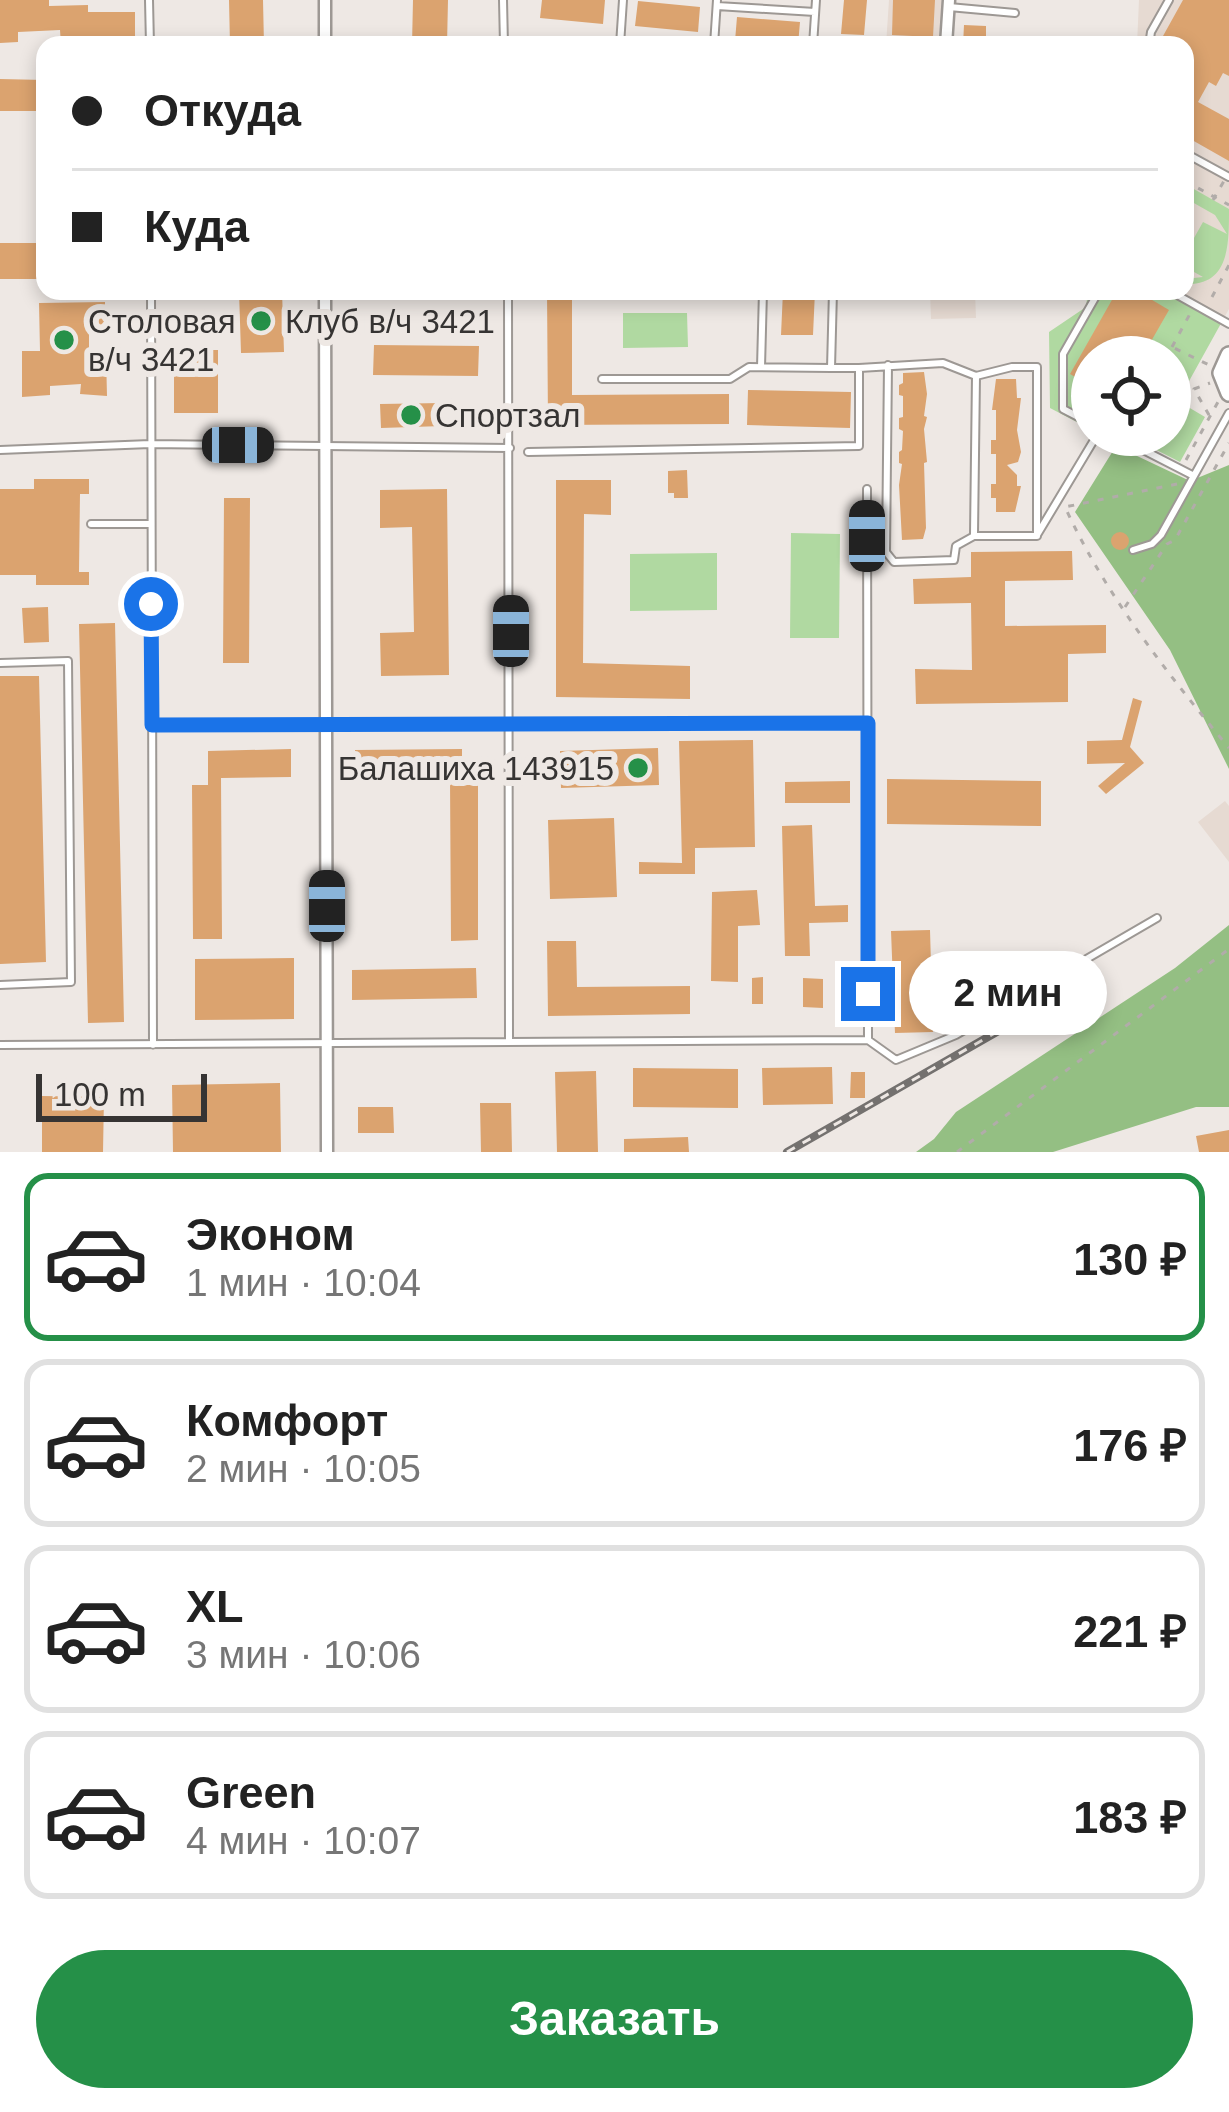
<!DOCTYPE html>
<html lang="ru">
<head>
<meta charset="utf-8">
<style>
	:root { --surface:#fff; --page:#f6f6f6; --text:#222; --muted:#767676; --line:#e0e0e0; --accent:#259048 }
	body { margin:0; font-family:Helvetica,sans-serif; background:var(--page); color:var(--text); height:100vh; display:flex; flex-direction:column; font-size:45px; white-space:nowrap }
	* { box-sizing:border-box; margin:0 }
	p { font-size:39px; color:var(--muted) }
	.icon { flex:none; width:66px; height:66px; fill:none; stroke:currentColor; stroke-width:2; stroke-linecap:round; stroke-linejoin:round }
	.map { position:relative; height:1152px; overflow:hidden }
	.panel { display:flex; flex-direction:column; background:var(--surface); flex:1 }
	.panel>* { flex:none }
	.guide { position:absolute; left:36px; top:36px; width:1158px; height:264px; border-radius:24px; box-shadow:0 6px 18px #0003; display:grid; align-content:center; height:264px; padding:0 36px; background:var(--surface) }
	.controls { position:absolute; left:1071px; top:336px; display:grid; gap:24px }
	.controls a { display:grid; place-items:center; width:120px; height:120px; border-radius:50%; background:var(--surface); box-shadow:0 6px 18px #0003; font-size:60px }
	.scale { position:absolute; left:36px; bottom:30px; width:171px; box-sizing:border-box; padding-left:12px; border:6px solid #363433; border-top:0; font-size:33px; line-height:42px; white-space:nowrap; color:#363433; -webkit-text-stroke:9px #eee8e4; paint-order:stroke }
	.end { position:absolute; width:54px; height:54px; margin:-27px; border:15px solid #1a73e8; background:#fff; box-shadow:0 0 0 6px #fff }
	.from { border-radius:50% }
	.bubble { position:absolute; height:84px; border-radius:42px; background:var(--surface); box-shadow:0 6px 18px #0003; font-size:39px; font-weight:600; line-height:84px; text-align:center }
	.car { position:absolute; width:36px; height:72px; margin:-36px -18px; border-radius:15px; box-shadow:0 0 9px 3px #0007; background:linear-gradient(#222 24%,#8ab4d8 0 40%,#222 0 76%,#8ab4d8 0 86%,#222 0) }
	.guide b { display:flex; align-items:center; gap:42px; height:114px; font-size:45px }
	.guide b+b { border-top:3px solid var(--line) }
	.guide i { width:30px; height:30px; background:var(--text) }
	ul { padding:21px 0 0; list-style:none }
	li { display:flex; align-items:center; gap:36px; height:168px; margin:0 24px 18px; padding:0 12px; border:6px solid var(--line); border-radius:24px }
	li div { flex:1 }
	li b { display:block; font-size:45px }
	li em { font-style:normal; font-weight:600 }
	li.selected { border-color:var(--accent) }
	li>.icon { width:108px; height:108px; stroke-width:1.5 }
	.button { display:flex; gap:24px; margin-top:auto; padding:24px 36px }
	.button a { flex:1; height:138px; border-radius:72px; background:var(--accent); color:#fff; font-size:48px; font-weight:600; line-height:138px; text-align:center }
	.map>svg:first-child { display:block }
	.built { fill:#e6dad2 }
	.green { fill:#b0d9a1 }
	.forest { fill:#94bf83 }
	.building { fill:#dba36f }
	.lines { fill:none; stroke-linecap:round; stroke-linejoin:round }
	.lane-casing { stroke:#9d9894; stroke-width:10 }
	.street-casing { stroke:#9d9894; stroke-width:15 }
	.secondary-casing { stroke:#9d9894; stroke-width:20 }
	.path { stroke:#b1aca9; stroke-width:3; stroke-dasharray:6 9; stroke-linecap:butt }
	.lane { stroke:#fff; stroke-width:6 }
	.street { stroke:#fff; stroke-width:10 }
	.secondary { stroke:#fff; stroke-width:15 }
	.rail-casing { stroke:#74716f; stroke-width:8 }
	.rail { stroke:#eee8e4; stroke-width:3; stroke-dasharray:9; stroke-linecap:butt }
	.route { stroke:#1a73e8; stroke-width:15 }
	.poi-dot { fill:#259048; stroke:#eee8e4; stroke-width:4.5 }
	.labels { text-anchor:middle; stroke-width:12; stroke-linejoin:round; paint-order:stroke }
	.poi-label { font-size:33px; fill:#363433; stroke:#eee8e4; text-anchor:start }
</style>
</head>
<body>
<div class="map">
<svg width="1229" height="1152" viewBox="0 0 1229 1152">
	<rect width="100%" height="100%" fill="#eee8e4"/>
	<path class="built" d="M889,0H945L941,45H886Z
		M1139,0H1229V309L1224,318L1179,291H1185V45H1137Z
		M930,291H975L976,318L931,319Z
		M1225,801L1229,806V862L1198,822Z"/>
	<path class="green" d="M1185,184L1229,209C1229,246 1229,286 1185,284V279L1203,277L1185,267V254L1203,222L1227,234L1215,215L1185,198Z
		M1088,291H1179L1224,318L1178,401L1205,417L1180,462L1127,435H1170V357H1092V430L1050,408L1049,332L1086,307Z
		M623,313H687L688,347L623,348Z
		M791,533L840,534L839,638H790Z
		M717,553V610L630,611V554Z"/>
	<path class="forest" d="M1116,446L1190,481L1229,465V769L1170,650L1075,512Z
		M1229,925V1107H1196L1053,1152H916L934,1139L956,1112L1175,968Z"/>
	<path class="building" d="M0,0H49V6L88,5V12H135V45H61L60,30L18,32V42L0,43Z
		M229,0H263L264,45H230Z
		M413,0H448L447,45H412Z
		M542,0H605L603,24L540,18Z
		M844,0H867L864,35L841,34Z
		M893,0H935L933,37L892,35Z
		M1183,0H1229V76L1223,73L1216,86L1209,82L1198,102L1229,119V161L1185,136V91L1194,75L1185,70V45H1158Z
		M638,1L700,7L698,32L635,26Z
		M737,17L800,22L798,45L735,41Z
		M964,25L986,26V36L1012,38V45H963Z
		M0,79L45,80V111H0Z
		M0,243H45V279H0Z
		M239,291H282L284,352L241,353Z
		M547,291H572V395L729,394V424L548,425Z
		M783,291H815L813,335H781Z
		M1117,291H1137L1169,310L1142,357H1092V387L1070,374Z
		M105,302V329H89V355H106L107,396L80,394L81,384L50,386V395L22,397V351H40L39,303Z
		M374,345L479,346L478,376L373,375Z
		M174,350H218V413H174Z
		M924,372L927,394L924,416L927,417L924,429L927,462L924,463L926,528L923,539L902,540L899,485L902,464L899,463V452L902,450L903,431L899,429V418L903,417V396L899,395V385L903,383V373Z
		M996,379H1016L1017,398H1021L1017,430L1021,452L1018,462L1007,465L1017,475V486H1021L1015,512H996V498H991V484H996V454H991V440H996V410H992Z
		M748,390L851,392L850,428L747,425Z
		M442,403L443,426L381,428L380,404Z
		M687,470L688,498H674V493H668V471Z
		M34,479H89V494H80L79,572H89V585H36V575H0V489H34Z
		M556,480H611V515L584,514L583,663L690,666V699L556,697Z
		M447,489L449,675L381,676L380,633L414,632L412,527L380,528V490Z
		M224,498H250L249,663H223Z
		M1111 541a9 9 0 1 1 18 0a9 9 0 1 1-18 0Z
		M1072,551L1073,580L1005,581V626L1106,625V653L1068,654V702L916,704L915,669L972,670L971,603L914,604L913,579L971,577V552Z
		M48,607L49,642L24,643L22,608Z
		M115,623L124,1022L88,1023L79,624Z
		M0,676H39L46,962L0,964Z
		M1133,698L1142,701L1130,747L1144,763L1106,794L1098,786L1125,763L1087,764V741L1122,740Z
		M753,740L755,847L695,848V874H639V862L682,863L679,741Z
		M658,748L659,785L561,788L560,751Z
		M291,749V777L221,778L222,939H193L192,785H208V751Z
		M462,749V785H478V940L451,941L450,778L355,779V750Z
		M887,779L1041,781V826L887,824Z
		M850,781V803H785V782Z
		M614,818L617,897L550,899L548,820Z
		M812,825L815,906L848,905V922L809,923L810,956H785L782,826Z
		M757,890L760,925L738,926V982L711,981L712,892Z
		M930,930L933,1032L895,1033L891,931Z
		M547,941H576L577,987L690,986V1014L548,1016Z
		M294,958V1019L195,1020V959Z
		M476,968L477,998L352,1000V970Z
		M763,977V1004H752V978Z
		M803,978L823,979V1008L803,1007Z
		M832,1067L833,1104L763,1105L762,1068Z
		M633,1068L738,1069V1108L633,1107Z
		M596,1071L598,1152H557L555,1072Z
		M851,1072H865V1098H850Z
		M280,1083L281,1152H173L172,1085Z
		M42,1096L104,1097L103,1152H42Z
		M480,1103H511L512,1152H481Z
		M358,1107H393L394,1133H358Z
		M1229,1130V1152H1199L1196,1136Z
		M688,1137L689,1152H624V1139Z"/>
	<g class="lines">
		<defs>
			<path id="lane" d="M149,0L150,45
				M503,0L504,45
				M717,6L815,12
				M949,7L1015,13
				M620,45L623,0
				M714,45L717,0
				M813,45L816,0
				M1149,45L1151,32L1169,0
				M1185,153L1229,177
				M151,291L153,1045
				M508,291L509,1041
				M1170,291L1229,324
				M761,367L763,291
				M859,368L943,363L976,376L1012,367H1037V536H974L956,546L954,560L894,562L886,552L888,365
				M602,379H730L749,367L831,368
				M1092,424L1063,409V354L1099,291
				M1114,435L1194,476
				M0,450L150,444L510,448
				M528,452L859,446V368H831L833,291
				M91,524H151
				M974,534L976,376
				M1037,535L1097,435
				M1133,550L1152,544L1161,535L1229,413
				M0,663L68,661L71,982L0,985
				M152,725L868,723
				M868,1040L896,1060L956,1035L1157,918
				M0,1045L868,1040L867,489"/>
			<path id="street" d="M325,0V45
				M946,45L949,0
				M325,291L327,1152"/>
			<path id="secondary" d="M1229,355L1221,373L1229,393"/>
		</defs>
		<use href="#lane" class="lane-casing"/>
		<use href="#street" class="street-casing"/>
		<use href="#secondary" class="secondary-casing"/>
		<path class="path" d="M1185,181L1229,205
			M1213,200L1224,181
			M1212,297L1229,265
			M1172,347L1191,312
			M1166,357L1172,347L1209,365
			M1209,415L1194,389L1210,383
			M1186,460L1219,400
			M1177,484L1065,507C1106,596 1167,673 1229,748
			M1125,607L1167,544L1175,540L1229,443
			M957,1152L1229,949"/>
		<use href="#lane" class="lane"/>
		<use href="#street" class="street"/>
		<use href="#secondary" class="secondary"/>
		<defs>
			<path id="rail" d="M787,1152L1084,982"/>
		</defs>
		<use href="#rail" class="rail-casing"/>
		<use href="#rail" class="rail"/>
	</g>
	<g class="lines">
		<path class="route" d="M151,604L152,725L868,723V994"/>
	</g>
	<g class="poi-dot">
		<circle cx="261" cy="321" r="12"/>
		<circle cx="64" cy="340" r="12"/>
		<circle cx="411" cy="415" r="12"/>
		<circle cx="638" cy="768" r="12"/>
	</g>
	<g class="labels">
		<g class="poi-label">
			<text x="88" y="333">Столовая<tspan x="88" dy="38">в/ч 3421</tspan></text>
			<text x="285" y="333">Клуб в/ч 3421</text>
			<text x="435" y="427">Спортзал</text>
			<text x="614" y="780" text-anchor="end">Балашиха 143915</text>
		</g>
	</g>
</svg>
<div class="controls">
<a><svg class="icon" aria-label="locate" viewBox="0 0 24 24"><circle cx="12" cy="12" r="6"/><path d="M12 2v4M12 18v4M2 12h4M18 12h4"/></svg></a>
</div>
<div class="scale">100 m</div>
<i class="end from" style="left:151px;top:604px"></i>
<i class="end" style="left:868px;top:994px"></i>
<div class="bubble" style="left:909px;top:951px;width:198px">2 мин</div>
<i class="car" style="left:238px;top:445px;rotate:90deg"></i>
<i class="car" style="left:867px;top:536px;rotate:0deg"></i>
<i class="car" style="left:511px;top:631px;rotate:0deg"></i>
<i class="car" style="left:327px;top:906px;rotate:0deg"></i>
<div class="guide">
<b><i class="from"></i>Откуда</b>
<b><i></i>Куда</b>
</div>
</div>
<section class="panel">
<ul>
<li class="selected"><svg class="icon" aria-label="car" viewBox="0 0 24 24"><path d="M5 17H2v-5l4-1 3-4h7l3 4 3 1v5h-3M9 17h6M6 11h13"/><circle cx="7" cy="17" r="2"/><circle cx="17" cy="17" r="2"/></svg><div><b>Эконом</b><p>1 мин · 10:04</p></div><em>130 ₽</em></li>
<li><svg class="icon" aria-label="car" viewBox="0 0 24 24"><path d="M5 17H2v-5l4-1 3-4h7l3 4 3 1v5h-3M9 17h6M6 11h13"/><circle cx="7" cy="17" r="2"/><circle cx="17" cy="17" r="2"/></svg><div><b>Комфорт</b><p>2 мин · 10:05</p></div><em>176 ₽</em></li>
<li><svg class="icon" aria-label="car" viewBox="0 0 24 24"><path d="M5 17H2v-5l4-1 3-4h7l3 4 3 1v5h-3M9 17h6M6 11h13"/><circle cx="7" cy="17" r="2"/><circle cx="17" cy="17" r="2"/></svg><div><b>XL</b><p>3 мин · 10:06</p></div><em>221 ₽</em></li>
<li><svg class="icon" aria-label="car" viewBox="0 0 24 24"><path d="M5 17H2v-5l4-1 3-4h7l3 4 3 1v5h-3M9 17h6M6 11h13"/><circle cx="7" cy="17" r="2"/><circle cx="17" cy="17" r="2"/></svg><div><b>Green</b><p>4 мин · 10:07</p></div><em>183 ₽</em></li>
</ul>
<div class="button"><a>Заказать</a></div>
</section>
</body>
</html>
